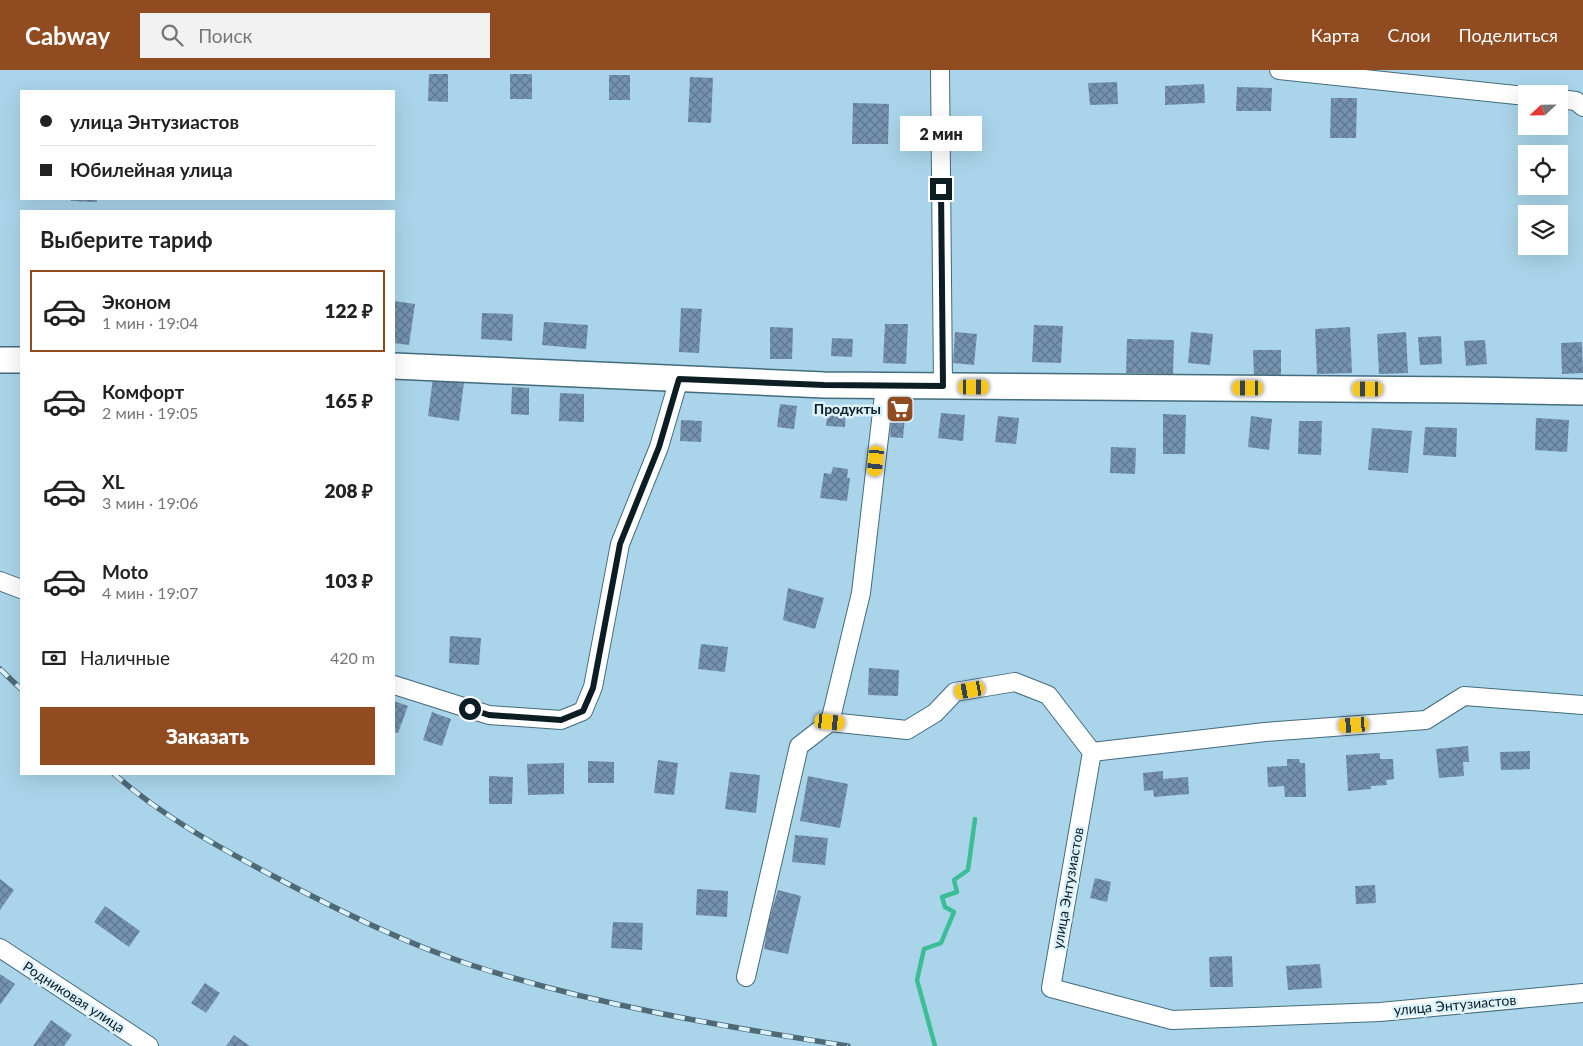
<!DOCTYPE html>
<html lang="ru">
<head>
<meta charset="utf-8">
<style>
	:root { --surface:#fff; --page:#f2f2f2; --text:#222; --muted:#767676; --line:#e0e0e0; --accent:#904b21 }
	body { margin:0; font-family:Lato,sans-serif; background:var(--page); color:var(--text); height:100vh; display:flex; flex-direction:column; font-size:19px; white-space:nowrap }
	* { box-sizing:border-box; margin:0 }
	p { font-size:16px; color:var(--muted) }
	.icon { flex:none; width:28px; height:28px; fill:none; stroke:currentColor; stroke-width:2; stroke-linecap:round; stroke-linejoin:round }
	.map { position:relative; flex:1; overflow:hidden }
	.sheet { position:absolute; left:20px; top:140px; width:375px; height:565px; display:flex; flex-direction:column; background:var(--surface); border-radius:0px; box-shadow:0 5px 20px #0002 }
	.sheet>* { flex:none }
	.top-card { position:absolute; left:20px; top:20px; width:375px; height:110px; border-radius:0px; box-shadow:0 5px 20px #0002; display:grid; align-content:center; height:110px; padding:0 20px; background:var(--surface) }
	.needle { width:32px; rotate:248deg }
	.controls { position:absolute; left:1518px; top:15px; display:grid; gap:10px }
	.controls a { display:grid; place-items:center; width:50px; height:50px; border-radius:0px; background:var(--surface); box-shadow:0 5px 20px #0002; font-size:25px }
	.end { position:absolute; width:22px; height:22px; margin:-11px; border:6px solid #0c1d24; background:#fff; box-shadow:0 0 0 2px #fff }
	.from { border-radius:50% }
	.bubble { position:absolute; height:35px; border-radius:0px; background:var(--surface); box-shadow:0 5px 20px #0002; font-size:16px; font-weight:800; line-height:35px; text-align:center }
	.car { position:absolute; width:15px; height:30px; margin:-15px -8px; border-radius:6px; box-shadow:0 0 4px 1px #0007; background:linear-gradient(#f5c518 24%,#345 0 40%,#f5c518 0 76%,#345 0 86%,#f5c518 0) }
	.top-card b { display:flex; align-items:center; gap:18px; height:48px; font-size:19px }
	.top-card b+b { border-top:1px solid var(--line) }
	.top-card i { width:12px; height:12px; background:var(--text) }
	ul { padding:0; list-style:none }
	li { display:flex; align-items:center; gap:15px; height:82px; margin:0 10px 8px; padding:0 10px; border:2px solid transparent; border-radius:0px }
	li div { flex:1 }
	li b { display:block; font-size:19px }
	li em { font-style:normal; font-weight:800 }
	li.current { border-color:var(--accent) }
	li>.icon { width:45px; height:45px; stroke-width:1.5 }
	h2 { padding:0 20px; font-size:22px; line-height:60px }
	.pay { display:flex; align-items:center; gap:12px; height:55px; padding:0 20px; font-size:19px }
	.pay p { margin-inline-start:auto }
	.button { display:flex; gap:10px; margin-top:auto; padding:10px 20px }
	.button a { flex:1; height:58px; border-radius:0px; background:var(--accent); color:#fff; font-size:20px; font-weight:800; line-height:58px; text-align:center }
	header { display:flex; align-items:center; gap:30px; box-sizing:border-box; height:70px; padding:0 25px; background:var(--accent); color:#fff }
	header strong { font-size:24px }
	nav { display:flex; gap:28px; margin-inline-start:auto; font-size:18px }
	.search { width:350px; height:45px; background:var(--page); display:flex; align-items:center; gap:12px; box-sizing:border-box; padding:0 18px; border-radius:0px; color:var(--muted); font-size:19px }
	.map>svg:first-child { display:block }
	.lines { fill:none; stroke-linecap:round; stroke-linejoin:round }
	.stream { stroke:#3bbd96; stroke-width:4.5 }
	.building { fill:url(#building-cross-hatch) }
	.street-casing { stroke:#436c7e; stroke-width:20 }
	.secondary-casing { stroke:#436c7e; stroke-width:28 }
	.street { stroke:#fff; stroke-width:18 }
	.secondary { stroke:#fff; stroke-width:25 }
	.rail-casing { stroke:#4e6a77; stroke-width:5.5 }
	.rail { stroke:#dcf2fc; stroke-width:4; stroke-dasharray:11; stroke-linecap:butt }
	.route { stroke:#0c1d24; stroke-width:6 }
	.labels { text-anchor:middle; stroke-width:5; stroke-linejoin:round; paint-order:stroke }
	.poi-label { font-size:14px; font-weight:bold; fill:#0c1d24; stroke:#dcf2fc; text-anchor:end }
	.street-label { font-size:14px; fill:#0c1d24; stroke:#dcf2fc }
</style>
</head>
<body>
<header>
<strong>Cabway</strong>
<div class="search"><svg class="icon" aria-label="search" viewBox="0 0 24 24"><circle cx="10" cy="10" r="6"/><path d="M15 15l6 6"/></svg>Поиск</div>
<nav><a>Карта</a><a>Слои</a><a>Поделиться</a></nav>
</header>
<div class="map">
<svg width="1583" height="976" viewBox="0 0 1583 976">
	<defs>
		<pattern id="building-cross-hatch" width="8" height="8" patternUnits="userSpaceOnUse" patternTransform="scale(1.25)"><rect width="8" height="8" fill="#7592af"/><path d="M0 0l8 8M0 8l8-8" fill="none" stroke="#5e778e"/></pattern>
	</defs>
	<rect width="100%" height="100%" fill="#a9d4e9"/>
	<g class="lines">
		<path class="stream" d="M935,976L917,910L924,879L941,873L954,842L945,837L942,827L957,822L954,810L968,800L975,749"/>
	</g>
	<path class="building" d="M429,4H448V32L428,31Z
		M510,4H532V29H510Z
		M609,5H630V30H609Z
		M690,7L713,8L711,53L688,52Z
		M1117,12L1118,34L1090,35L1088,13Z
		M1204,14L1205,33L1165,35V16Z
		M1237,17L1272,18L1271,41H1236Z
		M1331,28H1357L1356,68H1330Z
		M853,33L889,34L888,74H852Z
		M71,129H97V132L71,131Z
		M394,231L415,234L409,275L394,273Z
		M681,238L702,239L699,283L679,282Z
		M482,243L513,244L512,271L481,269Z
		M544,252L588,255L586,279L542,275Z
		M885,254H908L906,294L883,293Z
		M1034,255L1063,256L1061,293L1032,292Z
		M770,257L793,258L792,289H770Z
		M1350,257L1352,303L1317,304L1315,259Z
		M955,262L977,264L974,295L953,293Z
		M1191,262L1213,264L1210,295L1188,293Z
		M1406,262L1408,303L1379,304L1377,264Z
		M1441,266L1442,294L1420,295L1418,267Z
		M832,268L853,269L852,287L831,286Z
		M1127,269L1174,270L1173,304L1126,303Z
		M1485,270L1487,294L1466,296L1464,271Z
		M1582,272L1583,303L1562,304L1561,273Z
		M1253,280H1281V305L1254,306Z
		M433,308L464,312L459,351L428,346Z
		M512,317L529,318V345L511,344Z
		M560,323L584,324V352L559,351Z
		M780,334L797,336L794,359L777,357Z
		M892,335L906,336L903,368L890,367Z
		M828,338L846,339L845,357L826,356Z
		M941,343L965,345L963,371L938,368Z
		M1163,344L1186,345L1185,384H1163Z
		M998,346L1019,348L1016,374L995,372Z
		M1251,346L1272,349L1269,380L1248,377Z
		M1536,348L1569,350L1567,382L1535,380Z
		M681,350L702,351L701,372L680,371Z
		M1299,351H1322L1321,385L1298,384Z
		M1425,357L1457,358L1456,387L1423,385Z
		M1372,358L1412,361L1408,403L1368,400Z
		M1111,377L1136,378L1135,404L1110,403Z
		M833,397L848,399L847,408H850L847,431L820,428L824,403L831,404Z
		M788,518L824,528L815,559L783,550Z
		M450,566L481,568L479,595L449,593Z
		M701,574L728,577L725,602L698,599Z
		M869,598L899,600L898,626L868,625Z
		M394,631L408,636L398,663L394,662Z
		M432,642L451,649L442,676L423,670Z
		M1468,676L1469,692H1463L1464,706L1439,708L1436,679Z
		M1530,681V699L1501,700L1500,682Z
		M1380,683V689H1393L1394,709L1386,710L1387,715L1371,716V719L1348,721L1346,685Z
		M1287,689H1299L1300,693H1305L1306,727H1285L1284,716L1268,717L1267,697L1287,696Z
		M658,690L678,693L674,725L654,723Z
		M588,691L614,692V713H588Z
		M564,693V724L528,725L527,694Z
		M1163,701V709L1188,707L1189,724L1154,727L1153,720L1144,721L1143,703Z
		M730,702L760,705L756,743L725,739Z
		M489,706L513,707L512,734H489Z
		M808,706L848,714L840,758L800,751Z
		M795,765L828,768L825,795L792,792Z
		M1095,808L1111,812L1107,832L1090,828Z
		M0,809L14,820L0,840Z
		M1375,815L1376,833L1356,834L1355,816Z
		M697,819L728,821L727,847L696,845Z
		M778,820L801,826L788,884L764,879L768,852Z
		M105,836L140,861L129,877L94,852Z
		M613,852L643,853L642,880L611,878Z
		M1232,886L1233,917H1210L1209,887Z
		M1320,894L1322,918L1288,920L1286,896Z
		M0,904L15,914L0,935Z
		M205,913L220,923L206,943L191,933Z
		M51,950L72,965L64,976H33Z
		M234,965L250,976H226Z"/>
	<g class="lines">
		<defs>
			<path id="street" d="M940,0L943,316
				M1279,0L1526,26
				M1559,29L1576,31L1583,37
				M0,511L21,519
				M394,615L489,645L561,650L583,641L593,617L620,474L659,377L679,309
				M1583,635L1464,626L1426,650L1265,662L1092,682L1051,918L1172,950L1380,942L1583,923
				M830,652L907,660L935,643L955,622L1015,612L1048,625L1092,682
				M0,878L149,976
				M746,907L799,676L830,652L861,523L885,316"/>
			<path id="secondary" d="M0,290H21
				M394,296L824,315L1467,320L1583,322"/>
		</defs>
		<use href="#street" class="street-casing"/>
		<use href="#secondary" class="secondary-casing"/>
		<use href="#street" class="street"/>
		<use href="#secondary" class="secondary"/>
		<defs>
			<path id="rail" d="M0,599L21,619
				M114,704C162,746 218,777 275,807C338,840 402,872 471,895C594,935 721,956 848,976"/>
		</defs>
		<use href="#rail" class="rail-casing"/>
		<use href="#rail" class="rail"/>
	</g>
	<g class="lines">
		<path class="route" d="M470,639L489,645L561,650L583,641L593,618L620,474L659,377L679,309L824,315L943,316L941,119"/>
	</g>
	<defs>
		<symbol id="supermarket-square" viewBox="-11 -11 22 22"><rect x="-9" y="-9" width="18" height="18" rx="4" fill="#904b21" stroke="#dcf2fc"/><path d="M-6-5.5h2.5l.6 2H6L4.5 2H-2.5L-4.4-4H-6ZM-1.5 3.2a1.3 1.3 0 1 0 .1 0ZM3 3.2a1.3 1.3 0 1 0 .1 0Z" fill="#fff"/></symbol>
	</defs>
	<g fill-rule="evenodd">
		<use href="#supermarket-square" x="884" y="323" width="32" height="32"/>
	</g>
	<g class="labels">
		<g class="poi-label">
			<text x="881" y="344">Продукты</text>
		</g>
		<g class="street-label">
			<text transform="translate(1068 818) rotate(-80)" y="5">улица Энтузиастов</text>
			<text transform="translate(74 927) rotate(33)" y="5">Родниковая улица</text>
			<text transform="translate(1455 935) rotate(-5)" y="5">улица Энтузиастов</text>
		</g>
	</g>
</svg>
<div class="controls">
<a><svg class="needle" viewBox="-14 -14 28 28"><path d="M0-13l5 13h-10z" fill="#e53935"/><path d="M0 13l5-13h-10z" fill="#767676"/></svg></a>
<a><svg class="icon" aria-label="locate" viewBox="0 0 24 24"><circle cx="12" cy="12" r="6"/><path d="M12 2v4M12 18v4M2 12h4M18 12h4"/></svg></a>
<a><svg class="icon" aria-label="layers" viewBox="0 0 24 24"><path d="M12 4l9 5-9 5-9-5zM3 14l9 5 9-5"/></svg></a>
</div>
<i class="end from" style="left:470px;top:639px"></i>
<i class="end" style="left:941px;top:119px"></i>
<div class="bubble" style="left:900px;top:46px;width:82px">2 мин</div>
<i class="car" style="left:974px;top:317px;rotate:90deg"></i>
<i class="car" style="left:1248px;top:318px;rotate:270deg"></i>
<i class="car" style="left:1368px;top:319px;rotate:270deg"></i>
<i class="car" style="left:876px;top:391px;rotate:186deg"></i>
<i class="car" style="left:970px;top:620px;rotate:260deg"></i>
<i class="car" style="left:830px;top:652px;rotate:96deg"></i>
<i class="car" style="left:1354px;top:655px;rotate:266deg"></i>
<div class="top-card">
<b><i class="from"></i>улица Энтузиастов</b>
<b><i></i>Юбилейная улица</b>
</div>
<section class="sheet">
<h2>Выберите тариф</h2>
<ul>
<li class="current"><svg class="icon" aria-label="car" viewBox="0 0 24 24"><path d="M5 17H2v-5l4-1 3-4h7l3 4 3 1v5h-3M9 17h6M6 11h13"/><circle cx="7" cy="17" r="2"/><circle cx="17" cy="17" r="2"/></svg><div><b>Эконом</b><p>1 мин · 19:04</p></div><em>122 ₽</em></li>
<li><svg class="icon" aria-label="car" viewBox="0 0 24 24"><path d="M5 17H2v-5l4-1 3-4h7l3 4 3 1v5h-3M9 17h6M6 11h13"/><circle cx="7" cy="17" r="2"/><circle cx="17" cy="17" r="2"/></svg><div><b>Комфорт</b><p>2 мин · 19:05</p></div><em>165 ₽</em></li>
<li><svg class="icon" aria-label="car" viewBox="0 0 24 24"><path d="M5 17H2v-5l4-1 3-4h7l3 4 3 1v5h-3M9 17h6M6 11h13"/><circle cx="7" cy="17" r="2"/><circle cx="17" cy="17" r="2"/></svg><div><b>XL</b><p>3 мин · 19:06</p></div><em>208 ₽</em></li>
<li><svg class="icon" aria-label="car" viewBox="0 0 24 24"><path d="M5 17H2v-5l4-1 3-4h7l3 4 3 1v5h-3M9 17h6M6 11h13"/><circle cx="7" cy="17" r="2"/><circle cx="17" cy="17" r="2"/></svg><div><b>Moto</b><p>4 мин · 19:07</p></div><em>103 ₽</em></li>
</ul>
<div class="pay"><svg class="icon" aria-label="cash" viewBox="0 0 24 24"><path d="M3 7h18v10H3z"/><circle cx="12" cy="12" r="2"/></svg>Наличные<p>420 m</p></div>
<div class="button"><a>Заказать</a></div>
</section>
</div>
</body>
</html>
